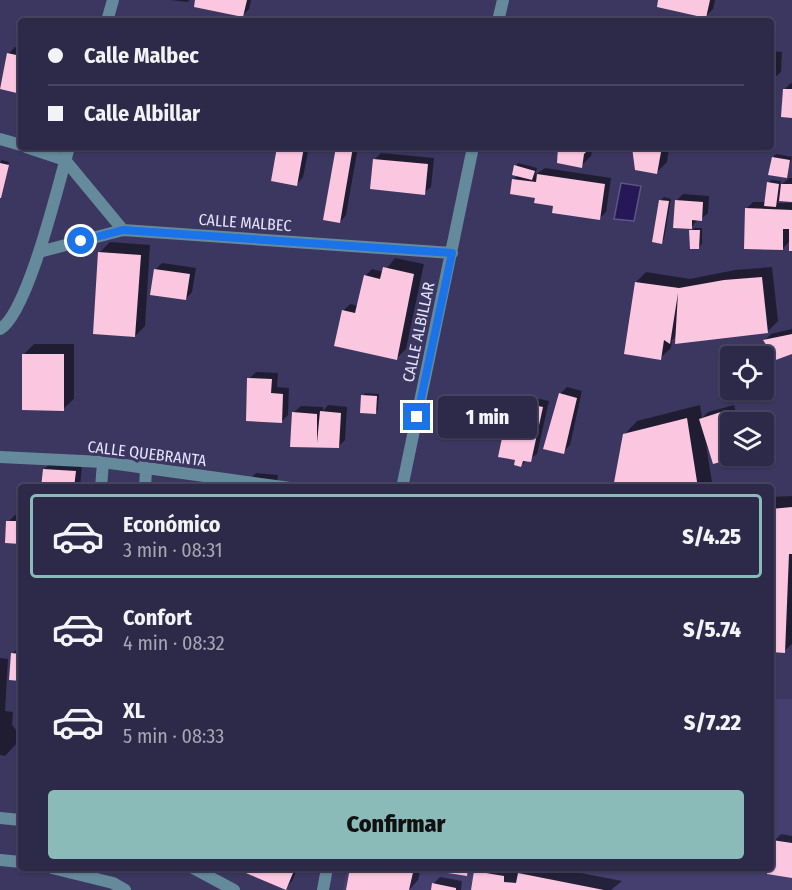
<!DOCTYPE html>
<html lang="es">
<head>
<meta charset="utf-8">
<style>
	:root { --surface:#2d2948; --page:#393552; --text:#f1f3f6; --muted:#a7a6b4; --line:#484560; --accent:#8bbbb9 }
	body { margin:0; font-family:"Fira Sans Condensed",sans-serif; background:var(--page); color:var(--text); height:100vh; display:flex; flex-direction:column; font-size:22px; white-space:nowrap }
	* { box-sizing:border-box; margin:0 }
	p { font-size:20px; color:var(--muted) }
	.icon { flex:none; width:33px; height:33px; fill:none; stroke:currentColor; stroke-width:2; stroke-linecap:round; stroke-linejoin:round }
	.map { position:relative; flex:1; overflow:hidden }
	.drawer { position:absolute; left:18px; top:484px; width:756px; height:387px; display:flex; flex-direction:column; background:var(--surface); border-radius:6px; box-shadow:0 2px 4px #0004,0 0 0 2px var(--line) }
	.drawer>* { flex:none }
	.banner { position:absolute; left:18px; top:18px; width:756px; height:132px; border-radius:6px; box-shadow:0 2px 4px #0004,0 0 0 2px var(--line); display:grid; align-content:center; height:132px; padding:0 30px; background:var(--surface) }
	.fabs { position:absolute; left:720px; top:346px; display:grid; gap:12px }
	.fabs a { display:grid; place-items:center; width:54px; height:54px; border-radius:6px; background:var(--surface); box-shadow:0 2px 4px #0004,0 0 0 2px var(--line); font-size:30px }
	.end { position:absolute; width:27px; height:27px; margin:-14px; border:8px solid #1a73e8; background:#fff; box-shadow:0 0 0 3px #fff }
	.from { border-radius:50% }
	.bubble { position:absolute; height:42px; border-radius:6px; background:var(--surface); box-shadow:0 2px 4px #0004,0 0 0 2px var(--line); font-size:20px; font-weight:800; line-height:42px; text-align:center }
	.banner b { display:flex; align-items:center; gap:21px; height:57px; font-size:22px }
	.banner b+b { border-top:2px solid var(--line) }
	.banner i { width:15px; height:15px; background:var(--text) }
	ul { padding:10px 0 0; list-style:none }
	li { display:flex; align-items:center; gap:18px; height:84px; margin:0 12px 9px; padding:0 18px; border:3px solid transparent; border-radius:6px }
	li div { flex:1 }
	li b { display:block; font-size:22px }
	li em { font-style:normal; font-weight:800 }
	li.current { border-color:var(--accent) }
	li>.icon { width:54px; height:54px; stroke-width:1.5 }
	.primary-button { display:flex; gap:12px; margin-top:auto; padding:12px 30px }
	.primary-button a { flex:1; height:69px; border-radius:6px; background:var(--accent); color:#111; font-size:24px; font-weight:800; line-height:69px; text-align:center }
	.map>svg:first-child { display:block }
	.built { fill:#443f6e }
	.water { fill:#261757; stroke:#5f5489; stroke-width:1.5 }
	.shadow { fill:#0007 }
	.building { fill:#fbc6e0 }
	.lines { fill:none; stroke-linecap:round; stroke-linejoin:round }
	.street { stroke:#658a9b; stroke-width:12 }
	.route { stroke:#1a73e8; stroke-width:8 }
	.labels { text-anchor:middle; stroke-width:6; stroke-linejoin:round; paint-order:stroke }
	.street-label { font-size:16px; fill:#e5e4fe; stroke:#3c3760 }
</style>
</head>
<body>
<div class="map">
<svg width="792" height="890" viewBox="0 0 792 890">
	<rect width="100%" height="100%" fill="#3c3760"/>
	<path class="built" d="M771,699H792V890H343L347,869L771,868Z"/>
	<path class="water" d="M621,183L641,186L634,221L614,219Z"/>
	<path class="shadow" d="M171,0H190L187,2Z
		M197,0H251L249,9L243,15Z
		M660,0H715L713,9L706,16Z
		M15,47L21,49V93L0,87L8,54Z
		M771,51L782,52L781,72L774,78H771Z
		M791,83H792V117L785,89Z
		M278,147H309L303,177L297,184Z
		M337,147H358L346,215L340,222Z
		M560,147H593L591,156L581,166Z
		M634,147H669L667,162L657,172Z
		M381,153L434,158L431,187L424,193L375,159Z
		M776,154L792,157L786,177L773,157Z
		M2,160L9,162L0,195V163Z
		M518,163L537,168L535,175L545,168L611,178L606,212L599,219L537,196L514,179L518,175L516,166Z
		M789,178H792V200L779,199L778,203H792V249L791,240L782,249L746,209L753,202H765L768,183L771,180L781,181L780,186Z
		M683,194L709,196L708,213L701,219H698L691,228L676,201Z
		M664,197L671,199L664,239L661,242V200Z
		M694,228H702V244L699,247L691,231Z
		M110,242L150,245L145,326L135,336L100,252Z
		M395,258L424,264L406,349L396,359L343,311L350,304L359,306L365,276L372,269L384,272Z
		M162,263L196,268L192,292L186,299L156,269Z
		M772,267L778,321L768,331L677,335L672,340L671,348L660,358L636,282L646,272L690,279L735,270Z
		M792,329V353L765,340L771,334Z
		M34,344H74V399L63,409L24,354Z
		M256,372L278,373L277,387L289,388L288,415L281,422L249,379Z
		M567,387L582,391L570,445L563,452L560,394Z
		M365,393L379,394L378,410L375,413L363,396Z
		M518,394L549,401L537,454L521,465L511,401Z
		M328,405L347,407L345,440L338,447L292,445L294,412L301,406L323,407V411Z
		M700,405L702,418L708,412L734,405L739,423H730V456H736L714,462L706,445L713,488H615L624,435L637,421Z
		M51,463L82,465L80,488H43L44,469Z
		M256,473L278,475L276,488L246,483Z
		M792,496V644L784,651H771V497Z
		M15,515H21V542L8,522Z
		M21,645V680L12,654Z
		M0,658L8,659L5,711L13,712L12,725L17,731L18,742L5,756L0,755Z
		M781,834L792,836V876L771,868L774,841Z
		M244,868H298L292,881L286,888Z
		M352,868H421L418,880L409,890H348Z
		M478,868H513V872L520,873L524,868H555L622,881L611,890H473L475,872Z
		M440,877L462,881L461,890H432L433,884Z"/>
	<path class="building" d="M195,0H247L243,17L194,7Z
		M658,0H710L706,18L657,7Z
		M7,53L21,56V94L0,89Z
		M771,58L776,59L774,80H771Z
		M783,89H792V118L781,117Z
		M277,147H304L297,186L271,181Z
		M336,147H353L340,223L323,220Z
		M558,147H591L584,154L582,168L557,163Z
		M632,147H658L661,152L657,174L635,170Z
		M772,157L790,160L787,178L768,175Z
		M373,159L428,164L425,195L370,189Z
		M0,163L9,165L1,198H0Z
		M514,165L535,171L532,180L512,175Z
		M537,174L605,184L600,220L552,213L553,206L534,203L535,198L510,194L512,179L536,182Z
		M767,182L779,184L776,207L764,206Z
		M781,184H792V202L779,201Z
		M659,200L669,201L662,244L652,242Z
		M675,200L703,202L702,221L692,220V229L673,228Z
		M745,208L792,210V251H789V229H783V250L744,249Z
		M689,230H700L699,249H690Z
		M98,252L141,255L135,337L93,334Z
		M383,267L414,274L397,360L334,346L342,310L355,313L364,275L380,279Z
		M154,269L190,274L186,300L150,295Z
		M762,277L768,333L675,344L678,293L670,344L664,340L661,360L624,354L635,282L679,288L724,280Z
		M792,334V354L773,361L769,349L763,340Z
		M22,354H64V411L22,410Z
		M247,378L272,379L271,393L283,394L282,423L246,421Z
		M559,393L577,398L564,454L543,449Z
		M361,395L377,396L376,414L360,413Z
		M510,400L543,407L531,462L523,461L521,467L514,465L515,460L498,457Z
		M727,410L731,423L730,456L739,457L713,464L699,419Z
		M320,411L341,413L339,448L290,447L292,412L317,414V443Z
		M687,418L698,488H613L623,434Z
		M43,469L76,471L74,488H41Z
		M792,507V554H789L785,653L771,652V509Z
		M6,521H21V544L5,543Z
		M11,653L21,654V681L9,680Z
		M772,840L792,843V878L767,874L768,868H771Z
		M242,868H295L286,890L241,871Z
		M350,868H414L409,890H346Z
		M449,868H468L467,876L448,873Z
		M474,871L504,876V882L516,883L518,873L604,890H471Z
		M432,883L456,888V890H431Z"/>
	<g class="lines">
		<path class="street" d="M107,21L113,0
			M498,21L503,0
			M0,139L21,145
			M26,147L65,160L123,230
			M39,252L123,230L452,253
			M0,329C28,313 59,182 69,147
			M0,457L103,462L290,488
			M101,488L103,462
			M145,488L146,469
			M402,488L473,147
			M0,818L21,820
			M0,860L21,862
			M52,868L113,883L125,890
			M193,868L234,890
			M323,890L327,868"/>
	</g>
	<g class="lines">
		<path class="route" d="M81,241L123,230L452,253L417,417"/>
	</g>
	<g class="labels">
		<g class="street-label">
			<text transform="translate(245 222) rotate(4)" y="6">CALLE MALBEC</text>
			<text transform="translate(418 332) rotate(-78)" y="6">CALLE ALBILLAR</text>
			<text transform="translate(147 453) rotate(7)" y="6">CALLE QUEBRANTA</text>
		</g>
	</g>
</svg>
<div class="fabs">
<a><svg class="icon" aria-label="locate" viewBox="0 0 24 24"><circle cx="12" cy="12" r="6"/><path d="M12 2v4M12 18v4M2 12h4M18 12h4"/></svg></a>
<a><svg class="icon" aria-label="layers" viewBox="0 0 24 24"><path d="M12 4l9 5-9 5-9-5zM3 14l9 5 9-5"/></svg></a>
</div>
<i class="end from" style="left:81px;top:241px"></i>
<i class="end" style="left:417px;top:417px"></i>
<div class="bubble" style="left:438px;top:396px;width:99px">1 min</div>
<div class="banner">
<b><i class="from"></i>Calle Malbec</b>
<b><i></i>Calle Albillar</b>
</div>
<section class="drawer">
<ul>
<li class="current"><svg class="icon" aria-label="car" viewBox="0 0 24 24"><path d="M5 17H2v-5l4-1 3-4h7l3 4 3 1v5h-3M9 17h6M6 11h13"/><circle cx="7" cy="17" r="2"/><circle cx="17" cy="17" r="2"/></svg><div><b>Económico</b><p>3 min · 08:31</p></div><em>S/4.25</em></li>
<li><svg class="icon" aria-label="car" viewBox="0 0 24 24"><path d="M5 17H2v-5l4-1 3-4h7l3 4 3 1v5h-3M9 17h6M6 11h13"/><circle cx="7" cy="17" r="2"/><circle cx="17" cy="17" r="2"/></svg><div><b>Confort</b><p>4 min · 08:32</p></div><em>S/5.74</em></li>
<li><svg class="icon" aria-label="car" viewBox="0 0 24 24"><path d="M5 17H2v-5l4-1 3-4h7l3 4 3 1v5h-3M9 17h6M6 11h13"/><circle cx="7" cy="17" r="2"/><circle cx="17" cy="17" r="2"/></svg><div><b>XL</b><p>5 min · 08:33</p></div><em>S/7.22</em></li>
</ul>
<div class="primary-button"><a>Confirmar</a></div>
</section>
</div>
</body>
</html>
